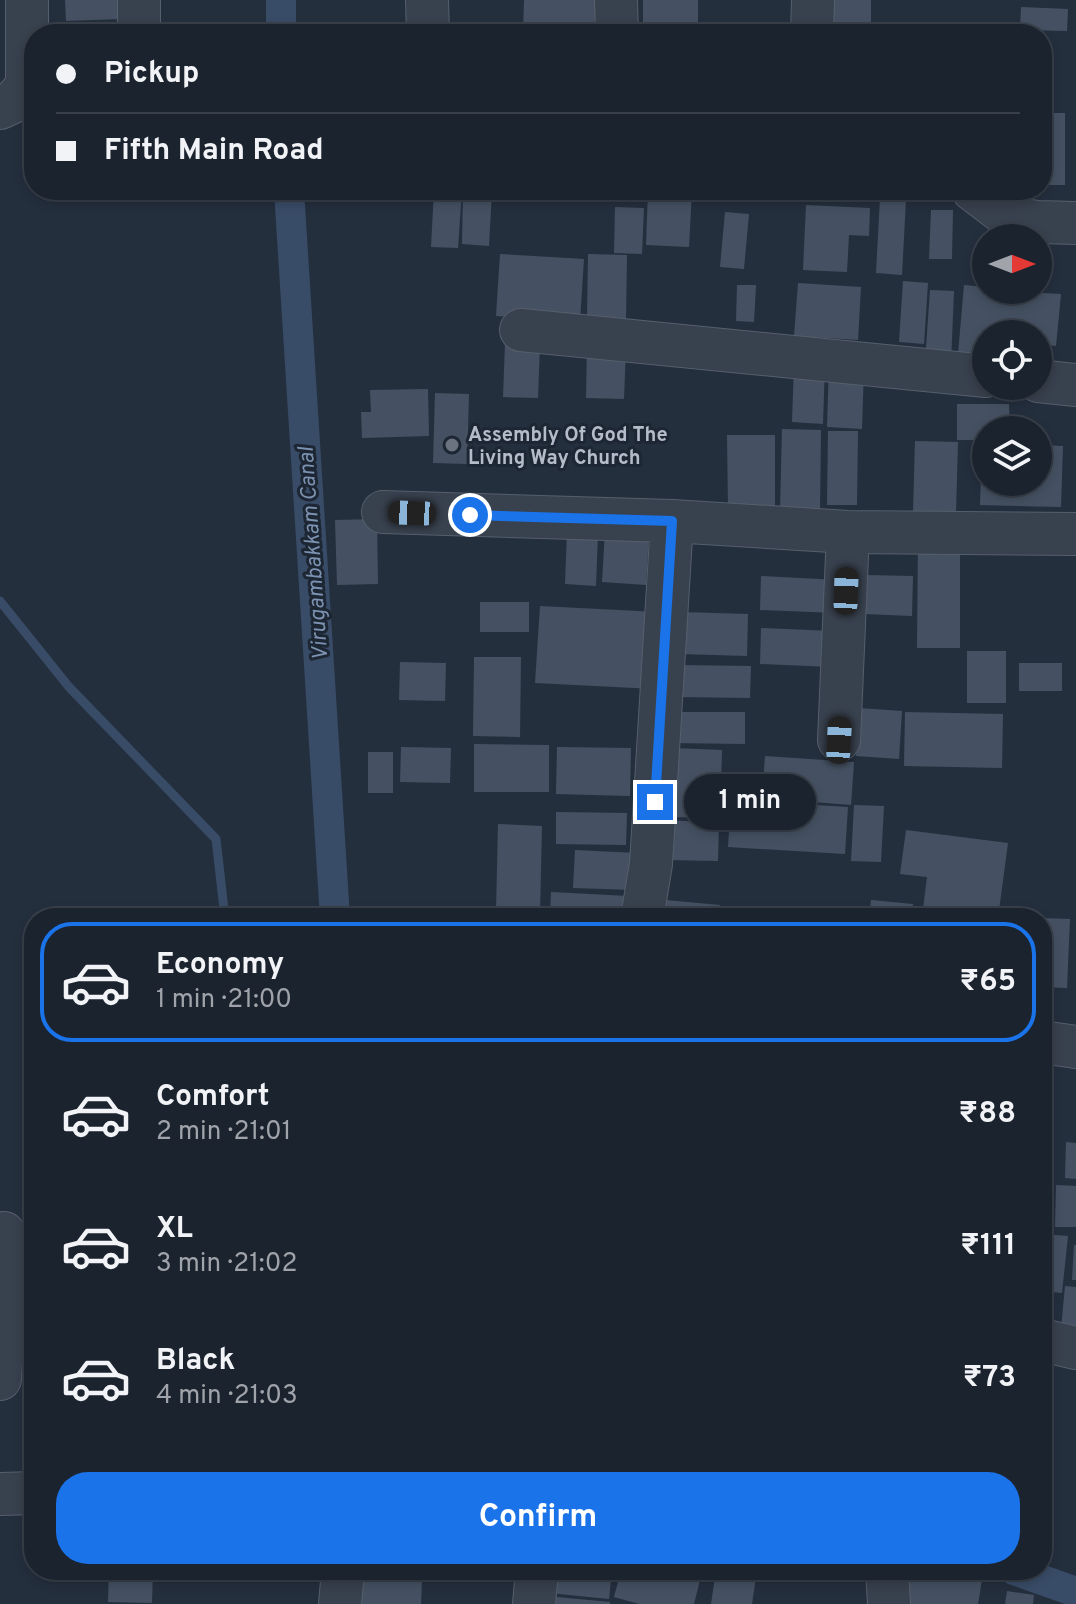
<!DOCTYPE html>
<html lang="en">
<head>
<meta charset="utf-8">
<style>
	:root { --surface:#1b232e; --page:#242b36; --text:#f1f3f6; --muted:#a0a4aa; --line:#39404a; --accent:#1a73e8 }
	body { margin:0; font-family:Overpass,sans-serif; background:var(--page); color:var(--text); height:100vh; display:flex; flex-direction:column; font-size:30px; white-space:nowrap }
	* { box-sizing:border-box; margin:0 }
	p { font-size:26px; color:var(--muted) }
	.icon { flex:none; width:44px; height:44px; fill:none; stroke:currentColor; stroke-width:2; stroke-linecap:round; stroke-linejoin:round }
	.map { position:relative; flex:1; overflow:hidden }
	.side { position:absolute; left:24px; top:908px; width:1028px; height:672px; display:flex; flex-direction:column; background:var(--surface); border-radius:32px; box-shadow:0 4px 12px #0003,0 0 0 2px var(--line) }
	.side>* { flex:none }
	.hud { position:absolute; left:24px; top:24px; width:1028px; height:176px; border-radius:32px; box-shadow:0 4px 12px #0003,0 0 0 2px var(--line); display:grid; align-content:center; height:176px; padding:0 32px; background:var(--surface) }
	.needle { width:52px; rotate:90deg }
	.fabs { position:absolute; left:972px; top:224px; display:grid; gap:16px }
	.fabs a { display:grid; place-items:center; width:80px; height:80px; border-radius:50%; background:var(--surface); box-shadow:0 4px 12px #0003,0 0 0 2px var(--line); font-size:40px }
	.end { position:absolute; width:36px; height:36px; margin:-18px; border:10px solid #1a73e8; background:#fff; box-shadow:0 0 0 4px #fff }
	.from { border-radius:50% }
	.bubble { position:absolute; height:56px; border-radius:28px; background:var(--surface); box-shadow:0 4px 12px #0003,0 0 0 2px var(--line); font-size:26px; font-weight:700; line-height:56px; text-align:center }
	.car { position:absolute; width:24px; height:48px; margin:-24px -12px; border-radius:10px; box-shadow:0 0 6px 2px #0007; background:linear-gradient(#222 24%,#8ab4d8 0 40%,#222 0 76%,#8ab4d8 0 86%,#222 0) }
	.hud b { display:flex; align-items:center; gap:28px; height:76px; font-size:30px }
	.hud b+b { border-top:2px solid var(--line) }
	.hud i { width:20px; height:20px; background:var(--text) }
	ul { padding:14px 0 0; list-style:none }
	li { display:flex; align-items:center; gap:24px; height:120px; margin:0 16px 12px; padding:0 16px; border:4px solid transparent; border-radius:32px }
	li div { flex:1 }
	li b { display:block; font-size:30px }
	li em { font-style:normal; font-weight:700 }
	li.on { border-color:var(--accent) }
	li>.icon { width:72px; height:72px; stroke-width:1.5 }
	.button { display:flex; gap:16px; margin-top:auto; padding:16px 32px }
	.button a { flex:1; height:92px; border-radius:32px; background:var(--accent); color:#fff; font-size:32px; font-weight:700; line-height:92px; text-align:center }
	.map>svg:first-child { display:block }
	.lines { fill:none; stroke-linecap:round; stroke-linejoin:round }
	.stream { stroke:#394c67; stroke-width:9 }
	.canal { stroke:#394c67; stroke-width:30 }
	.building { fill:#455162 }
	.minor-casing { stroke:#565f6c; stroke-width:44 }
	.minor { stroke:#38414e; stroke-width:42 }
	.route { stroke:#1a73e8; stroke-width:10 }
	.worship-dot { fill:#6b7280; stroke:#1d2633; stroke-width:3 }
	.labels { text-anchor:middle; stroke-width:6; stroke-linejoin:round; paint-order:stroke }
	.poi-label { font-size:20px; font-weight:bold; fill:#b4bcc9; stroke:#1d2633; text-anchor:start }
	.water-label { font-size:22px; font-style:italic; fill:#7c92b1; stroke:#1d2633 }
</style>
</head>
<body>
<div class="map">
<svg width="1076" height="1604" viewBox="0 0 1076 1604">
	<rect width="100%" height="100%" fill="#242f3e"/>
	<g class="lines">
		<path class="stream" d="M0,601L69,687L216,839L225,918"/>
		<path class="canal" d="M281,0V34
			M289,190L335,918
			M1014,1570L1076,1592"/>
	</g>
	<path class="building" d="M65,0H121V19L66,21Z
		M524,0H596L594,34L523,32Z
		M643,0H698V33H643Z
		M824,0H871V32H824Z
		M1021,7L1068,9L1067,31L1020,30Z
		M963,26L1011,27V34H962Z
		M1042,113H1065V185H1042Z
		M434,190H462L458,248L431,247Z
		M463,190L492,191L489,246L462,244Z
		M648,190H692L689,247L646,245Z
		M880,198L906,199L902,275L876,273Z
		M806,205L870,208L869,236L849,235L847,272L803,270Z
		M615,207L644,208L642,254L614,253Z
		M931,210H953L952,259H929Z
		M725,212L749,214L744,269L720,267Z
		M500,254L584,259L580,321L496,316Z
		M588,254L627,255L626,320L587,319Z
		M903,281L928,283L924,344L899,342Z
		M798,283L861,287L858,340L794,336Z
		M737,285H756L754,322L736,321Z
		M964,285L986,287V290L1061,294L1056,346L1038,344V334L992,330L991,334H986V368L957,365Z
		M930,290L954,291L951,363L925,362Z
		M505,343L540,344L538,398L503,397Z
		M587,347L626,348L624,399L586,398Z
		M794,363L825,364L823,424L792,422Z
		M829,366L864,367L862,429L827,427Z
		M428,389L429,436L362,438L361,412H371L370,390Z
		M435,393L469,394L467,464L433,463Z
		M957,404H1009L1010,430H986V440H957Z
		M782,429L821,430L820,512L780,511Z
		M828,431H858L857,505H827Z
		M727,435H775V509H728Z
		M915,441L958,442L956,513L913,512Z
		M982,444H986V482H1038V445L1063,446L1061,507L980,505Z
		M377,519L378,584L337,585L335,520Z
		M605,531L649,533L646,585L602,582Z
		M567,532L598,533L596,586L565,584Z
		M918,538H960V648H917Z
		M865,575L913,576L912,616L864,614Z
		M761,576L838,580L837,613L760,610Z
		M480,602H529V632H480Z
		M540,606L658,612L654,689L535,683Z
		M681,612L748,614L747,656L680,654Z
		M761,628L833,631L832,667L760,664Z
		M967,651H1006V703H967Z
		M474,657H521L520,737L473,736Z
		M400,662L446,663L445,701L399,700Z
		M1019,663H1062V691H1019Z
		M678,665L751,666L750,698L677,697Z
		M859,708L902,711L899,759L856,756Z
		M671,712H745V744L670,743Z
		M905,712L1003,714L1002,768L904,766Z
		M474,744L549,745V792H474Z
		M401,747L451,748L450,783L400,782Z
		M557,747L631,748L630,796L556,794Z
		M672,748L722,750L720,818L670,817Z
		M368,752H393V793H368Z
		M765,756L854,762L851,805L762,798Z
		M731,800L848,807L845,854L728,847Z
		M854,805L884,806L881,862L851,861Z
		M556,812L627,813L626,845L556,844Z
		M668,820L719,823L718,861L667,860Z
		M498,824L542,826L540,914L496,912Z
		M906,830L1008,843L998,918L922,917L927,877L900,874Z
		M575,850L637,853L635,890L573,888Z
		M551,892L628,896L627,918H550Z
		M655,899L720,905L719,918H654Z
		M871,900L913,904L912,918H869Z
		M426,906L456,907V918H426Z
		M465,913L523,915V918H465Z
		M1042,918L1070,919L1067,988L1042,987Z
		M1042,1064H1048L1044,1116H1042Z
		M1066,1142L1076,1143V1179L1065,1178Z
		M1056,1185L1076,1186V1227H1055Z
		M1042,1187L1052,1188L1051,1228H1042Z
		M1042,1234L1068,1236L1062,1293L1042,1291Z
		M1074,1245H1076V1280H1072Z
		M1065,1286L1076,1287V1331L1061,1329Z
		M109,1570H153L152,1603L108,1602Z
		M541,1570H612L609,1599L539,1592Z
		M621,1570H696L702,1572L694,1604H639L614,1597Z
		M716,1570H757L752,1604H711Z
		M799,1570H823L819,1579Z
		M906,1570H965L983,1574L978,1604H899Z
		M351,1577L422,1580L421,1604H349Z
		M1007,1591L1034,1595L1033,1604H1005Z
		M536,1595L610,1602V1604H536Z"/>
	<g class="lines">
		<defs>
			<path id="minor" d="M139,0V34
				M427,0L428,34
				M616,0L617,34
				M812,34L813,0
				M0,108L13,102L27,86V0
				M973,190L1010,218L1038,222L1076,223
				M521,330L986,376
				M1038,381L1076,385
				M383,512L672,521L848,532L1076,534
				M839,740L848,532
				M642,918L651,864L672,521
				M1042,1042L1076,1047
				M1042,1340L1076,1348
				M0,1379L6,1274L4,1233
				M0,1494L34,1493
				M887,1570L889,1604
				M340,1604L343,1570
				M534,1604L537,1570"/>
		</defs>
		<use href="#minor" class="minor-casing"/>
		<use href="#minor" class="minor"/>
	</g>
	<g class="lines">
		<path class="route" d="M470,515L672,521L655,802"/>
	</g>
	<circle class="worship-dot" cx="452" cy="445" r="8"/>
	<g class="labels">
		<g class="poi-label">
			<text x="468" y="441">Assembly Of God The<tspan x="468" dy="23">Living Way Church</tspan></text>
		</g>
		<g class="water-label">
			<text transform="translate(312 554) rotate(-94)" y="8">Virugambakkam Canal</text>
		</g>
	</g>
</svg>
<div class="fabs">
<a><svg class="needle" viewBox="-14 -14 28 28"><path d="M0-13l5 13h-10z" fill="#e53935"/><path d="M0 13l5-13h-10z" fill="#a0a4aa"/></svg></a>
<a><svg class="icon" aria-label="locate" viewBox="0 0 24 24"><circle cx="12" cy="12" r="6"/><path d="M12 2v4M12 18v4M2 12h4M18 12h4"/></svg></a>
<a><svg class="icon" aria-label="layers" viewBox="0 0 24 24"><path d="M12 4l9 5-9 5-9-5zM3 14l9 5 9-5"/></svg></a>
</div>
<i class="end from" style="left:470px;top:515px"></i>
<i class="end" style="left:655px;top:802px"></i>
<div class="bubble" style="left:684px;top:774px;width:132px">1 min</div>
<i class="car" style="left:412px;top:513px;rotate:272deg"></i>
<i class="car" style="left:846px;top:591px;rotate:2deg"></i>
<i class="car" style="left:839px;top:740px;rotate:3deg"></i>
<div class="hud">
<b><i class="from"></i>Pickup</b>
<b><i></i>Fifth Main Road</b>
</div>
<section class="side">
<ul>
<li class="on"><svg class="icon" aria-label="car" viewBox="0 0 24 24"><path d="M5 17H2v-5l4-1 3-4h7l3 4 3 1v5h-3M9 17h6M6 11h13"/><circle cx="7" cy="17" r="2"/><circle cx="17" cy="17" r="2"/></svg><div><b>Economy</b><p>1 min · 21:00</p></div><em>₹65</em></li>
<li><svg class="icon" aria-label="car" viewBox="0 0 24 24"><path d="M5 17H2v-5l4-1 3-4h7l3 4 3 1v5h-3M9 17h6M6 11h13"/><circle cx="7" cy="17" r="2"/><circle cx="17" cy="17" r="2"/></svg><div><b>Comfort</b><p>2 min · 21:01</p></div><em>₹88</em></li>
<li><svg class="icon" aria-label="car" viewBox="0 0 24 24"><path d="M5 17H2v-5l4-1 3-4h7l3 4 3 1v5h-3M9 17h6M6 11h13"/><circle cx="7" cy="17" r="2"/><circle cx="17" cy="17" r="2"/></svg><div><b>XL</b><p>3 min · 21:02</p></div><em>₹111</em></li>
<li><svg class="icon" aria-label="car" viewBox="0 0 24 24"><path d="M5 17H2v-5l4-1 3-4h7l3 4 3 1v5h-3M9 17h6M6 11h13"/><circle cx="7" cy="17" r="2"/><circle cx="17" cy="17" r="2"/></svg><div><b>Black</b><p>4 min · 21:03</p></div><em>₹73</em></li>
</ul>
<div class="button"><a>Confirm</a></div>
</section>
</div>
</body>
</html>
